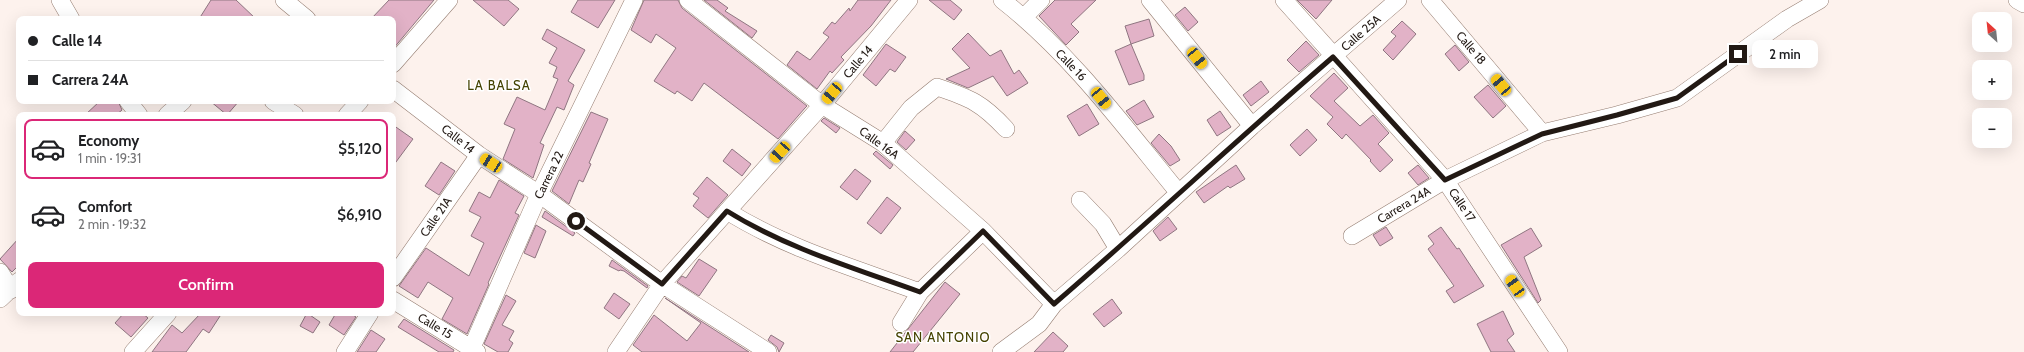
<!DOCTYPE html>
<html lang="en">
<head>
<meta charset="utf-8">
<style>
	:root { --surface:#fff; --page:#f6f6f6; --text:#202124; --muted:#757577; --line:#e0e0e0; --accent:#db2777 }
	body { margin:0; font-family:Cabin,sans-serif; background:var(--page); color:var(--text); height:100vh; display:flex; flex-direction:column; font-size:15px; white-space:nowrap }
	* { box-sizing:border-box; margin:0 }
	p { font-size:13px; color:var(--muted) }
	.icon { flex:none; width:22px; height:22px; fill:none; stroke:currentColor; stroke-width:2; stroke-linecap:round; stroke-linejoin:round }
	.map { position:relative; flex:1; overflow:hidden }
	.details { position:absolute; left:16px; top:112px; width:380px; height:204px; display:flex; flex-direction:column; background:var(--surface); border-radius:8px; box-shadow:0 4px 16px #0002 }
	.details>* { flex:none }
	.top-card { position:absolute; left:16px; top:16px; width:380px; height:88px; border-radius:8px; box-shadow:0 4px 16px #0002; display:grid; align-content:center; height:88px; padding:0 12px; background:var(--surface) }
	.needle { width:26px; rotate:333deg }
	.tools { position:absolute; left:1972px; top:12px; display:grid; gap:8px }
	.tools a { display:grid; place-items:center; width:40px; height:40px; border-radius:8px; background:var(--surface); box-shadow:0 4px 16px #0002; font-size:20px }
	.end { position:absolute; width:18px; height:18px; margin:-9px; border:5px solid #221914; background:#fff; box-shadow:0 0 0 2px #fff }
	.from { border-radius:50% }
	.bubble { position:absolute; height:28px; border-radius:8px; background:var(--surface); box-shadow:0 4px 16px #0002; font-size:13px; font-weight:600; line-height:28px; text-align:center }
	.car { position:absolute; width:12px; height:24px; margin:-12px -6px; border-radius:5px; box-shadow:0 0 3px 1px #0007; background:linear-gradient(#f5c518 24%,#345 0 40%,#f5c518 0 76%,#345 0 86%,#f5c518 0) }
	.top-card b { display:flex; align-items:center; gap:14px; height:38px; font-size:15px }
	.top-card b+b { border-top:1px solid var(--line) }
	.top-card i { width:10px; height:10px; background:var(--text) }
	ul { padding:7px 0 0; list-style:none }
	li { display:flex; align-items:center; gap:12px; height:60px; margin:0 8px 6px; padding:0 4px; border:2px solid transparent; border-radius:8px }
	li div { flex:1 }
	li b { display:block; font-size:15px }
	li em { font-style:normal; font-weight:600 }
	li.on { border-color:var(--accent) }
	li>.icon { width:36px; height:36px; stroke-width:1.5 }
	.primary-button { display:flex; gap:8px; margin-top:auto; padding:8px 12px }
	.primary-button a { flex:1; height:46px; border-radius:8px; background:var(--accent); color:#fff; font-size:16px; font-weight:600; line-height:46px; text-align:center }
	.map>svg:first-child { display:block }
	.building { fill:#e2b2c7; stroke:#8f7681 }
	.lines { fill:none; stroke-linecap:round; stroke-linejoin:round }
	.street-casing { stroke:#957d71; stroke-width:18 }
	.street { stroke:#fff; stroke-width:17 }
	.route { stroke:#221914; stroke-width:5 }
	.labels { text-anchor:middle; stroke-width:3; stroke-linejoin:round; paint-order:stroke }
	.street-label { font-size:12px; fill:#221914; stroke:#fff }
	.neighbourhood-label { font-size:13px; letter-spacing:1px; fill:#444200; stroke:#fff }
</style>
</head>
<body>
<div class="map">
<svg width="2024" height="352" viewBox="0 0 2024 352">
	<rect width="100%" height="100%" fill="#fdf2ed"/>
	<path class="building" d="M211,0H236L256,19H199Z
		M389,0H434L393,49V19H371Z
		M473,0H508L519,9L504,26Z
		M578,0H615L598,28L571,12Z
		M644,0H678L682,8L807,106L805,108L778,139L704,83L692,101L677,91L675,94L654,81L676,48L656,34L651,43L631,30Z
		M704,0H717L728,8L725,11L757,31L752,38Z
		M858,0H891L871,26L841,57L844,60L832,73L830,71L817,89L787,65L797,51L810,60L829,37L823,33L832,22L835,24L849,8L850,11Z
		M929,0H950L962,10L954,20Z
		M1055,0H1096L1071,24L1079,32L1066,45L1039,16Z
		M1297,0H1332L1316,19Z
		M1185,7L1198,22L1188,31L1175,15Z
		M1149,19L1154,36L1131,44L1125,26Z
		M1402,21L1416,34L1393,60L1383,50L1396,36L1391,32Z
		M547,29L585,50L568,81L574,85L564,110L557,107L540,143L544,145L533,178L503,159L515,129L504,124L517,97L545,110L558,79L553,77L557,67L549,63L557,48L542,39Z
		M968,33L990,56L1001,50L1014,74L1019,70L1028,83L1007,96L993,76L968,88L946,79L970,68L952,49Z
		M1306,41L1319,55L1299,72L1287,60Z
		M886,44L906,57L895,72L890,69L876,86L863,75Z
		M1131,44L1144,75V80L1129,85L1115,51Z
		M1455,45L1469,62L1459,71L1445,54Z
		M1334,73L1348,88L1334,101L1360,126L1373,115L1389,133L1378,144L1393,160L1380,172L1370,161L1371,160L1346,134L1342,139L1327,124L1333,117L1310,96Z
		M1261,81L1269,92L1251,106L1243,95Z
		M1488,85L1506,106L1493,118L1474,97Z
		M1144,100L1154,117L1137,125L1126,111Z
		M100,101H118L122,110L116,115H85Z
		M210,101H239L227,115Z
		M1087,104L1099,124L1079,136L1067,116Z
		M1220,111L1231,127L1217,136L1207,120Z
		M591,112L608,119L589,163L591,164L583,182L579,180L569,204L552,191Z
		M824,118L840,128L836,133L821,121Z
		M393,125L413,139L393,166Z
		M1307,129L1317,140L1300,156L1290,145Z
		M905,131L915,140L906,150L897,142Z
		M1159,134L1171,146L1180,160L1170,166L1151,143Z
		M732,149L751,164L742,176L723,161Z
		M876,151L893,165L890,169L873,154Z
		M441,162L455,171L439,195L425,186Z
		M1236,165L1245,179L1230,188L1228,186L1204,203L1196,192Z
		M1418,165L1429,178L1418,185L1408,173Z
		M855,169L871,181L857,200L840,187Z
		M707,177L728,195L708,218L693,206L699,198L693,194Z
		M499,180L524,196L515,213L519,215L488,283L489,284L467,334L442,319L453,298L428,282L418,298L399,286L426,248L469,276L484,243L471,236L481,217L469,211L479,192L490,198Z
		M887,197L901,208L881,234L867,223Z
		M545,211L575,233L573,236L542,217Z
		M1168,217L1177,229L1160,241L1153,231Z
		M536,225L546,231L535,258L524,253Z
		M1386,227L1393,238L1380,246L1373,235Z
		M1441,227L1457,249L1459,248L1484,286L1454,303L1446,291L1454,286L1428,249L1434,244L1428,236Z
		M1531,228L1542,246L1524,257L1541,300L1538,303L1501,245Z
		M19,238V265L12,272L0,259Z
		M699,259L717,270L699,296L677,282L682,276L686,278Z
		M612,260L648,286L647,288L624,271L620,270L619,271L609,266Z
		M945,282L960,294L913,352H890Z
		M614,293L630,304L619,319L604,308Z
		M506,295L516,301L502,325L514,331L509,340L513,343L508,352H498L484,344Z
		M665,298L749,352H642L633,345L654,315L687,341L701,323Z
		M1112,299L1122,313L1104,327L1093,314Z
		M1503,311L1514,334L1507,340L1515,352H1491L1477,324Z
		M124,313H142L148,318L131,337L115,323Z
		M201,313H222L209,333L203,329L186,352H152L172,325L182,333Z
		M307,313L320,322L313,333L300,326Z
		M336,313H350L356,317L344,335L329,325Z
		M404,319L454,350L453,352H439L398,327Z
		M371,330L385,339L376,352H357Z
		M1053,332L1068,346L1063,352H1034Z
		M771,335L784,343L779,352L777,347L768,340Z"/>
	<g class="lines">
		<defs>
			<path id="street" d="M60,0L71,19
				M284,0L307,19
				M688,0L822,105L883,143L983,231L1054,304
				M1002,0C1071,54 1123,125 1178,192
				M1150,0L1252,126
				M1284,0L1445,180L1559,352
				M1430,0L1542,133
				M2017,0L2024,4
				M1024,17L1041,0
				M393,64L449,0
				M393,89L479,155L539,194L662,284L768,352
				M128,101L139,115
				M273,101L295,115
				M167,115L183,101
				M347,115L360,101
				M883,143L911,108L937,87C970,98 982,103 1006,129
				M1080,200L1103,224L1118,249
				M727,211C786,248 854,268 920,292
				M1352,236L1445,180L1542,133L1617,115L1677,98L1787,19L1820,0
				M0,272L11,290
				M393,278L479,155
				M0,299L19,281
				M393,300L477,352
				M901,323L920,292L983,231
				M133,352L168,313
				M345,352L370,313
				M470,352L539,194L634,0
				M616,352L662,284L822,105L909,0
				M1001,352L1039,324L1054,304L1118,249L1252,126L1398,0"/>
		</defs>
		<use href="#street" class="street-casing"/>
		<use href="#street" class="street"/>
	</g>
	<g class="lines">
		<path class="route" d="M576,221L662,284L727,211C786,248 854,268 920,292L983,231L1054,304C1148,223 1239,138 1333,57L1445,180L1542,134L1617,115L1677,98L1738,54"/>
	</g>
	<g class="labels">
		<g class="street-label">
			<text transform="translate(1361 33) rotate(-41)" y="4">Calle 25A</text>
			<text transform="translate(1471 48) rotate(50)" y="4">Calle 18</text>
			<text transform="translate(858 62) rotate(-50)" y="4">Calle 14</text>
			<text transform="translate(1071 65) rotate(46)" y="4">Calle 16</text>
			<text transform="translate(458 139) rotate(38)" y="4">Calle 14</text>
			<text transform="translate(879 143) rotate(36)" y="4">Calle 16A</text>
			<text transform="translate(549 175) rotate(-64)" y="4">Carrera 22</text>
			<text transform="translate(1404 205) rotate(-31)" y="4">Carrera 24A</text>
			<text transform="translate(1462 205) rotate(56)" y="4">Calle 17</text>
			<text transform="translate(436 217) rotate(-55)" y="4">Calle 21A</text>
			<text transform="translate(435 326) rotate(31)" y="4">Calle 15</text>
		</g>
		<g class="neighbourhood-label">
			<text x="499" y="90">LA BALSA</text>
			<text x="943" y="342">SAN ANTONIO</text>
		</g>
	</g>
</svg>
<div class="tools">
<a><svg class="needle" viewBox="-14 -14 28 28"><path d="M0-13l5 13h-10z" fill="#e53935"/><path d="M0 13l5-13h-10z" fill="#757577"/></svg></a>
<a>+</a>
<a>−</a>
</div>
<i class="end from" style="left:576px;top:221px"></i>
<i class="end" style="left:1738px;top:54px"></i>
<div class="bubble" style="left:1752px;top:40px;width:66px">2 min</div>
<i class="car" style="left:1197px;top:58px;rotate:141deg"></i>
<i class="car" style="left:1501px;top:85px;rotate:320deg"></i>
<i class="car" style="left:832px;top:93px;rotate:220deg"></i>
<i class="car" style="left:1101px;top:98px;rotate:141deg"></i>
<i class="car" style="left:780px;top:152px;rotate:222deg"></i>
<i class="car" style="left:491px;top:163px;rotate:303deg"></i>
<i class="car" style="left:1515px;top:286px;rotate:326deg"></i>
<div class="top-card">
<b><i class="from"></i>Calle 14</b>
<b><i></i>Carrera 24A</b>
</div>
<section class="details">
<ul>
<li class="on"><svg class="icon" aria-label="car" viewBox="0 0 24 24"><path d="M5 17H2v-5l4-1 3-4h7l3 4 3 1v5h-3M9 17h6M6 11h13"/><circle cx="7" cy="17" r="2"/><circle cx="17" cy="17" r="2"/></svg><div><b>Economy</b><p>1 min · 19:31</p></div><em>$5,120</em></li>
<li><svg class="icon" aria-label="car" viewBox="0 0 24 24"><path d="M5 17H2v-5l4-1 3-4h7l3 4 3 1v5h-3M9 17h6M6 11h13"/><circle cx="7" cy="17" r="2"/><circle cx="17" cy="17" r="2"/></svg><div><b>Comfort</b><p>2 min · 19:32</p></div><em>$6,910</em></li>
</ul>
<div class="primary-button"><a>Confirm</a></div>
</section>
</div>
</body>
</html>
